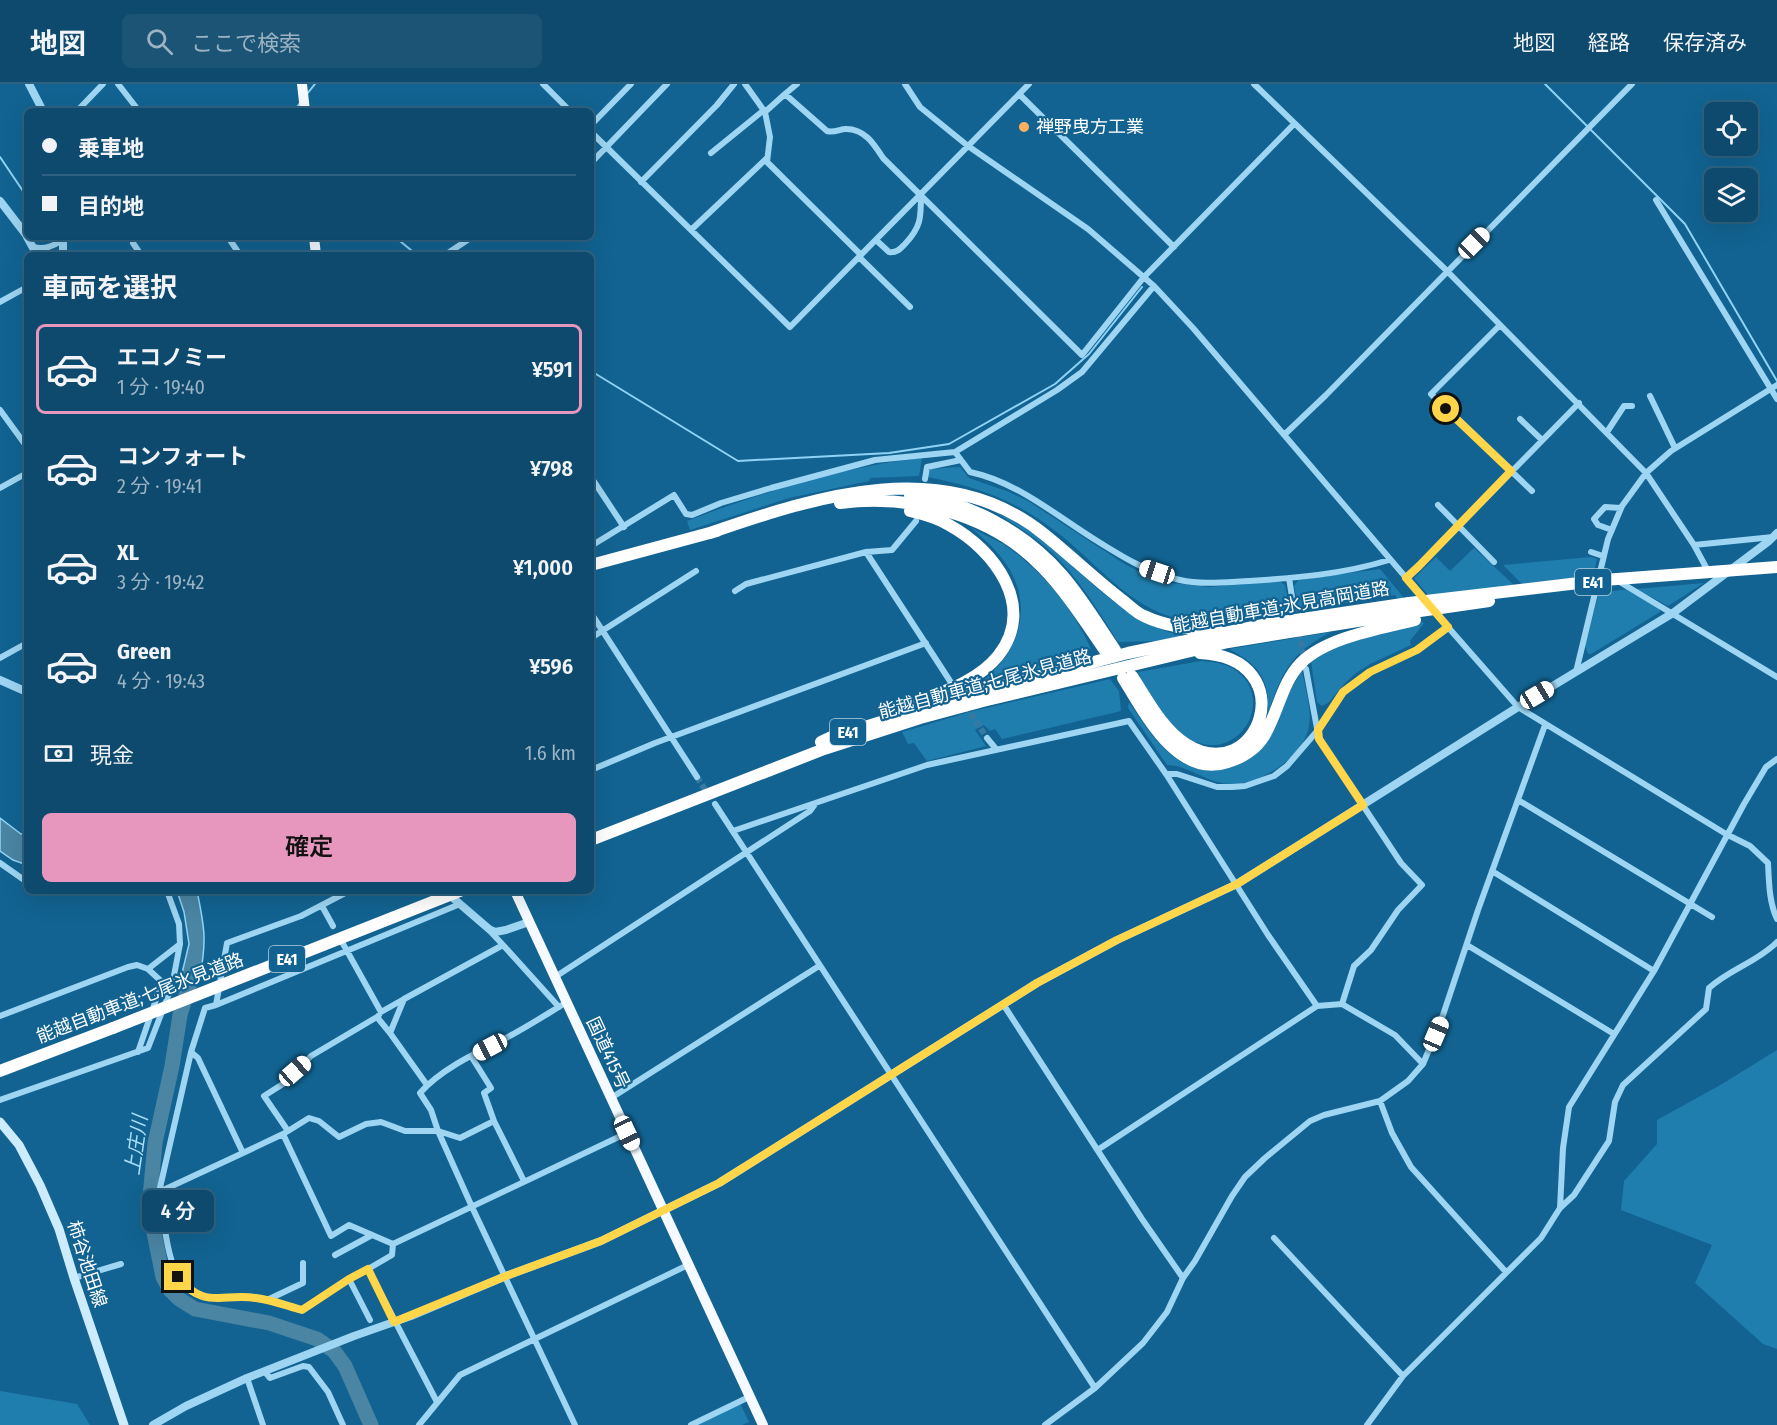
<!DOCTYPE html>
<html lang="ja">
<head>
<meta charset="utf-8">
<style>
	:root { --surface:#0e4a6d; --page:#1c5475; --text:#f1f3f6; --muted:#9bb3c2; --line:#2e6280; --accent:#e797bd }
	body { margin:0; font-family:"Fira Sans Condensed","Noto Sans JP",sans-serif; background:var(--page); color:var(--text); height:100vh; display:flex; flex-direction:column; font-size:22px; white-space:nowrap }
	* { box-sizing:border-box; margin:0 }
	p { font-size:20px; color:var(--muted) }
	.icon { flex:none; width:33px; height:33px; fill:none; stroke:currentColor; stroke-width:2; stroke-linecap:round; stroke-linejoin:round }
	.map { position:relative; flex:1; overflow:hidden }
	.panel { position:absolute; left:24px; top:168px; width:570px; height:642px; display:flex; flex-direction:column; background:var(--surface); border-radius:9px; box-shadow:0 6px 24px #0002,0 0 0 2px var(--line) }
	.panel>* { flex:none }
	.top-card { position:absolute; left:24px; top:24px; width:570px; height:132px; border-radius:9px; box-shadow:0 6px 24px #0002,0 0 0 2px var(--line); display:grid; align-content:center; height:132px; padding:0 18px; background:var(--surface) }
	.tools { position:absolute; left:1704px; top:18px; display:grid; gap:12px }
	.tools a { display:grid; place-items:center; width:54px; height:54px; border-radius:9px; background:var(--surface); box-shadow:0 6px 24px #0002,0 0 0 2px var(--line); font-size:30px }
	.end { position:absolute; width:27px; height:27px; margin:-14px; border:8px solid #ffd54a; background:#111; box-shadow:0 0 0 3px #111 }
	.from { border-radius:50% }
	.bubble { position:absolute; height:42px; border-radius:9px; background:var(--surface); box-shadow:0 6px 24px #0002,0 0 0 2px var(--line); font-size:20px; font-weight:600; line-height:42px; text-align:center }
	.car { position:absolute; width:18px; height:36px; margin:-18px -9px; border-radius:8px; box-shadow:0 0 4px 2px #0007; background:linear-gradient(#fff 24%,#345 0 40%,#fff 0 76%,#345 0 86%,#fff 0) }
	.top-card b { display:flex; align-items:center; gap:21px; height:57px; font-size:22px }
	.top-card b+b { border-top:2px solid var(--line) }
	.top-card i { width:15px; height:15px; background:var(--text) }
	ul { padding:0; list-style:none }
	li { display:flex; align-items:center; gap:18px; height:90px; margin:0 12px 9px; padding:0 6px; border:3px solid transparent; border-radius:9px }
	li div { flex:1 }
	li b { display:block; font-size:22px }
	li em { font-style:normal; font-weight:600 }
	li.selected { border-color:var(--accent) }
	li>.icon { width:54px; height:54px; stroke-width:1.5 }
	h2 { padding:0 18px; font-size:27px; line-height:72px }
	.pay { display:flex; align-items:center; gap:15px; height:66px; padding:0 18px; font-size:22px }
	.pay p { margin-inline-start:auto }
	.action { display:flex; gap:12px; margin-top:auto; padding:12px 18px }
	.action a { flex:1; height:69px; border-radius:9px; background:var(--accent); color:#111; font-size:24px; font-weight:600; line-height:69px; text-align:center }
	header { display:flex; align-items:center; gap:36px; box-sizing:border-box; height:84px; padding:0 30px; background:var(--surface); border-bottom:2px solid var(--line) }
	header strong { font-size:28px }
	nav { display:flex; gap:33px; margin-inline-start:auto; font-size:21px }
	.search { width:420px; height:54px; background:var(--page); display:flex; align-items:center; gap:15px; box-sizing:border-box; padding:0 21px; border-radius:9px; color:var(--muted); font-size:22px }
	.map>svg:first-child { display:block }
	.green { fill:#207eae }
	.water { fill:#4a85a4; stroke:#8fd3f6; stroke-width:1.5 }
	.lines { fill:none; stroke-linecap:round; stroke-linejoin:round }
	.stream { stroke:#8fd3f6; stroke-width:2 }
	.river { stroke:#4a85a4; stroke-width:15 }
	.minor-tunnel { stroke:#367aa2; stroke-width:6; stroke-dasharray:6 3; stroke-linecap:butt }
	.minor { stroke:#9dd5f2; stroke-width:6 }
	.tertiary { stroke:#9dd5f2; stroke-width:8 }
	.secondary { stroke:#ccebfc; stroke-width:9 }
	.trunk { stroke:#f4faff; stroke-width:10 }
	.motorway { stroke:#fff; stroke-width:12 }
	.motorway-bridge { stroke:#fff; stroke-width:12 }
	.route { stroke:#ffd54a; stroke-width:8 }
	.poi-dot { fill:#ffb05f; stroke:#126391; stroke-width:2 }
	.labels { text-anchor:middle; stroke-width:4.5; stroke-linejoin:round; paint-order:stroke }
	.shield { fill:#126391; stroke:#b8d0de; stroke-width:1.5 }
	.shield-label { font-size:16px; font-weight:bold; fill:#fff }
	.poi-label { font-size:18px; fill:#fff; stroke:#126391; text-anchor:start }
	.street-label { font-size:18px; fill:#fff; stroke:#126391 }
	.water-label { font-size:20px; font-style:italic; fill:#a9def9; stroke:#126391 }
</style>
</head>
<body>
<header>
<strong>地図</strong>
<div class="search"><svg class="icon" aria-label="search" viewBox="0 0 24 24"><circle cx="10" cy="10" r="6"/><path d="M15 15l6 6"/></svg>ここで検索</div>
<nav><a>地図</a><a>経路</a><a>保存済み</a></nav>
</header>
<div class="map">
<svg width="1777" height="1341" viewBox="0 0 1777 1341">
	<rect width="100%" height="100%" fill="#126391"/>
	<path class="green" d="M922,374L919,392L870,394L869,397L789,414L690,446L687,437C763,408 841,383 922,374Z
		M960,383L969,394L1009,408L1028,417L1126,481L1162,498L1209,503L1279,497L1285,501L1290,528C1254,533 1216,543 1180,535C1128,524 1095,476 1054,446C1013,415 977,403 928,393L930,385Z
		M992,426C1010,435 1028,444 1043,457C1088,493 1125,539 1183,552L1160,557L1118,558C1098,526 1077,491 1049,466C1031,450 1011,439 992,426Z
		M970,443C980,449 992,454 1003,460C1041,485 1073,524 1091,565L1070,578L1048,582L978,601C1025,565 1038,511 994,465C987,457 978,450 970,443Z
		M1474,464L1515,502L1429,512L1414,494L1436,473L1450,487Z
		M1591,473L1597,475L1593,492L1523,501L1503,481Z
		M1380,485L1404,514H1397L1395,511L1299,526L1294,502L1298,496Z
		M1704,499L1668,522L1637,505Z
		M1628,505L1660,524V528L1591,570H1588L1585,562L1599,509Z
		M1423,538L1424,539L1410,557L1411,561L1370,580L1356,589L1346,598L1328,619L1322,622L1317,618L1311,577C1336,557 1391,545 1423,538Z
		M1331,548C1290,569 1283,587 1268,629C1270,595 1258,580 1229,565Z
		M1201,577C1212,578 1223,579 1232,584C1277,610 1243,676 1196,658C1172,649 1148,610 1138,588Z
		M1302,587C1305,604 1312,625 1309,642C1304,674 1258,702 1228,700C1206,698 1187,681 1167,681L1128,624L1129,618C1149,648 1176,692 1219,686C1226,685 1235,683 1241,679C1246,675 1250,666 1254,660C1271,636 1287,612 1302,587Z
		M1110,595L1119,607L1121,627L1002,655L995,645L990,647L984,641L975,646L986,662L927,677L914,659L908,660L902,648L973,627Z
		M1777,966V1265L1763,1260L1695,1199L1712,1161L1621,1126L1624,1097L1657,1060V1036L1722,1000Z
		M0,1307L77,1320L90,1341H0Z
		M740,1319L749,1338L742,1341H695Z"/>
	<path class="water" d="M0,734L21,750L27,749V781L13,776L0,767Z
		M177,807H197C205,845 207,858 199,897L178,906L189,860L184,828Z"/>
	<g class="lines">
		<path class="stream" d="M1545,0L1685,140L1777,297
			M307,10L315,0
			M294,27L300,19
			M0,73L27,113
			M395,153L417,171
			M591,287L738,377L889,369L949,360L1055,300L1089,270L1142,203"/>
		<path class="river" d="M195,882L180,931L172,982L155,1059L149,1124L163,1193L170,1206L179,1215L195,1225L269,1239L317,1255L334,1267L345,1282L371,1341"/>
		<path class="minor-tunnel" d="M1292,513L1304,575
			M966,622L987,654
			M697,693L708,710"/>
		<path class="minor" d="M118,0L139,27
			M543,0L570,27
			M745,0L765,28L785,10L827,47C835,49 839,45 846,45C865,45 874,60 883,74L1082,271L1144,193L1294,40
			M905,0L920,23L968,62L1088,145L1154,202L1193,244L1425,516
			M1254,0L1447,187L1646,389L1694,461L1708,487
			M785,10L797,0
			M1019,10L1174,163
			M77,27L103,0
			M765,28L770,53L767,78L861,171
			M591,41L631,0
			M591,48L790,243L1029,0
			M711,69L764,26
			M591,79L667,0
			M641,98L717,21L734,0
			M1656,116L1777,315
			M691,146L767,74
			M228,153L240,171
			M876,156L889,168C897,169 900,165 905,160C921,143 921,134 921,111
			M133,159L141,171
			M33,163C45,166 53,162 63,156
			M445,171L472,153
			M859,173L910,223
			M0,218L27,203
			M1500,241L1431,310L1532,407
			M1650,312L1675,364
			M0,326L27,363
			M1520,335L1542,356
			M1607,348L1624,322H1632
			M1284,351L1326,311L1632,0
			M955,368L970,388C1017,398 1054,430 1094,455C1121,472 1148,489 1180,496C1202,501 1227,498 1249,497C1296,494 1344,490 1389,476
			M591,393L624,443
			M925,395L927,383L961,376
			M0,404L27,389
			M1438,421L1494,478
			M1612,446L1598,441L1594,435L1605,423L1621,424
			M1694,461L1773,453
			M591,462L674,411L686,430L692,431L721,419L771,404L875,376L955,368L1057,306L1082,288L1154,202
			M866,468L950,597
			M1591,468L1603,472
			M1600,486L1777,593
			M1406,493L1419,482L1579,319
			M1289,494L1292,513
			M735,507L746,500L866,468L892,466L916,437
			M1433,526L1518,623L1726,750L1750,762L1768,779C1769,798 1769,818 1777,835
			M591,529L697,693
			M591,554L696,487
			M0,574L27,559
			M1306,585L1319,655L1401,779L1422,801L1398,826L1371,866L1354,882L1342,920
			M1576,588L1608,455L1622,422L1646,389L1671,367L1777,301
			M987,654L996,665
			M591,686L655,659L926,559
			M1166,690H1177L1217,703H1232L1245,702L1274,692L1287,682L1318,646L1343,608L1370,588L1417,566L1448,544
			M1518,716L1712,833
			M715,720L1095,1304
			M733,747L927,681L1129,637L1166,690L1268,851L1317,922
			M0,779L27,798
			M1492,787L1654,887
			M167,807L179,840L180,860
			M349,807L301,832L227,859L216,921L460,820
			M322,822L333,842
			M342,858L381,928L404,915L390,949L427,1001
			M503,861L559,923
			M1467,861L1614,950
			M555,893L810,727L816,719
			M404,915L503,861L489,846
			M1003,920L1142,1135L1183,1194
			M216,921L205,924L191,968L198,974L243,1069L283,1050
			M379,931L377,933L390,949
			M0,932L128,883L137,881L148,885L180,860L172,902L148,964L0,1016
			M377,933L311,972L286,998L264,1012L288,1047L309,1034L319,1037L339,1053L366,1040L381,1038L405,1047H438L431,1026L420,1009C441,985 478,968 506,954C527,943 547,930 567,918
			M138,968L162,898L148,885
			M191,968L159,1108L243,1069
			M471,972L491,1004L484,1009L494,1037
			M611,1014L819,882
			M1380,1017L1392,1049L1411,1083L1506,1188
			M288,1047L283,1050L331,1152L349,1141L393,1160L627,1049
			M438,1047L472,1123L575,1341
			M438,1047L460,1054L494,1037L524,1097
			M1099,1065L1317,922L1342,920L1395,951L1423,980
			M159,1108C163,1131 167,1173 178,1193C195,1224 229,1210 257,1214C273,1216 287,1222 302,1226L349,1195L370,1236
			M1560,1124L1563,1064L1569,1023L1654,887L1744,720L1766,683L1777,675
			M1274,1154L1403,1292
			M335,1171L372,1151
			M368,1185L392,1171L393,1160
			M74,1194L121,1180
			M349,1195L368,1185L437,1318
			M267,1216L303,1199V1179
			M265,1288L270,1294L303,1282L309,1283L328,1308L343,1341
			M247,1294L263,1341
			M419,1341L460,1291L688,1181
			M691,1341L749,1313
			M1045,1341L1095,1304L1143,1259L1167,1228L1183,1194L1195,1177L1232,1112L1245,1093L1265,1074L1310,1037L1324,1031L1380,1017L1408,997L1423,980L1442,934L1478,826L1545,641
			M1367,1341L1403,1292L1541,1154L1560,1124L1574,1111L1609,1057L1615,1018L1623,1001L1706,925L1709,904C1730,885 1757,878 1777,858"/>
		<path class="tertiary" d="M29,0L43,27
			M0,117L27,152
			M27,153L37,171
			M63,171V153
			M0,596L27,608
			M446,808L489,845L495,848L506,846L529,838
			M153,1341L186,1322L247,1294L354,1252L411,1232L506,1192L601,1157L719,1099L1037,899L1117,856L1237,800L1518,623L1673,529L1769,457L1777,449"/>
		<path class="secondary" d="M0,1038L19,1061L40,1101L59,1145L74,1194L124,1341"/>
		<path class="trunk" d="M302,0L305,27
			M314,153L316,171
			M515,807L763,1341"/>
		<path class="motorway" d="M910,411C967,416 1025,448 1062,491C1082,514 1098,541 1115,566
			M840,419C911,410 992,430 1043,484C1067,509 1086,539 1106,568
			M710,449C817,412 946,370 1045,451C1071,472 1095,495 1122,516C1129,521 1136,529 1144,532C1167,543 1194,546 1220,546
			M591,481L717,447
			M1132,592C1147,615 1162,645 1186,660C1259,706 1305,574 1200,569
			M1123,594C1145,629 1177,695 1228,678C1242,674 1256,665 1264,652C1278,629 1282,598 1301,579C1327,553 1380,545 1415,536
			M910,620C941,608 976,599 998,572C1037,523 995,466 949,441C938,434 923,430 910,427
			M849,648L964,612L1128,569L1268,540L1409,519
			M821,658L855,642
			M591,756L824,665L920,634L983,617L1228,558L1413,528
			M0,987L113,944"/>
		<path class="motorway-bridge" d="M1409,519L1604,496L1777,483
			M1413,528L1489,517
			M113,944L460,807"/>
	</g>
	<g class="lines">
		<path class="route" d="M178,1193C204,1226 222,1209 256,1214C272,1216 287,1222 302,1226L349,1195L368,1185L394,1238L506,1192L601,1157L719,1099L1037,899L1117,856L1237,800L1363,721L1319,655L1318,646L1343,608L1370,588L1417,566L1448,543L1406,494L1419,482L1511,387L1446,325"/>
	</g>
	<circle class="poi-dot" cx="1024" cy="43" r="6"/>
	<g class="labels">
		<g class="shield">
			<rect x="1575" y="485" width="36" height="26" rx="4.5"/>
			<rect x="830" y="635" width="36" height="26" rx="4.5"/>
			<rect x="269" y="862" width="36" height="26" rx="4.5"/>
		</g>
		<g class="shield-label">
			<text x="1593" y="504">E41</text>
			<text x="848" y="654">E41</text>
			<text x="287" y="881">E41</text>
		</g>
		<g class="poi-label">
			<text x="1036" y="49">禅野曳方工業</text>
		</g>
		<g class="street-label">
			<text transform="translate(1281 523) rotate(-10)" y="6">能越自動車道;氷見高岡道路</text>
			<text transform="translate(985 600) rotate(-15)" y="6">能越自動車道;七尾氷見道路</text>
			<text transform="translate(140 914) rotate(-21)" y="6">能越自動車道;七尾氷見道路</text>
			<text transform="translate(608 969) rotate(65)" y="6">国道415号</text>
			<text transform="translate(87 1180) rotate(72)" y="6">柿谷池田線</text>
		</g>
		<g class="water-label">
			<text transform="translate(136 1061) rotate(-82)" y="7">上庄川</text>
		</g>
	</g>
</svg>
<div class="tools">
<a><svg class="icon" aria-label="locate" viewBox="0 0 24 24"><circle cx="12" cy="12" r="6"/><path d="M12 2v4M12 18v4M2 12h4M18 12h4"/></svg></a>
<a><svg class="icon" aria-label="layers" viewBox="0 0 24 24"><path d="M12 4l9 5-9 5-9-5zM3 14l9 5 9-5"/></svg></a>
</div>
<i class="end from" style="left:1446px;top:325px"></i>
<i class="end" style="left:178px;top:1193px"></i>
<div class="bubble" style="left:142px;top:1106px;width:72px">4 分</div>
<i class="car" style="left:1474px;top:159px;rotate:45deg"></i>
<i class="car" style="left:1157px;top:488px;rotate:288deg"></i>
<i class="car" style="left:1537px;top:611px;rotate:59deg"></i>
<i class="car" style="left:1436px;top:950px;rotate:23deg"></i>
<i class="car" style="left:490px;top:963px;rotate:242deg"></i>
<i class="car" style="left:295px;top:987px;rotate:49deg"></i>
<i class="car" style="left:627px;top:1049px;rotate:155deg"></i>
<div class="top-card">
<b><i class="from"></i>乗車地</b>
<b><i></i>目的地</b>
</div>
<section class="panel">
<h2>車両を選択</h2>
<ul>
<li class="selected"><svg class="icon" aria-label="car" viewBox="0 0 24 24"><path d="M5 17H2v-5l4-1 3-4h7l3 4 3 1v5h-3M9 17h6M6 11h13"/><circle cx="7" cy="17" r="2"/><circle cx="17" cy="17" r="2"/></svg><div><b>エコノミー</b><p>1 分 · 19:40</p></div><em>¥591</em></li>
<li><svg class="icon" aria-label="car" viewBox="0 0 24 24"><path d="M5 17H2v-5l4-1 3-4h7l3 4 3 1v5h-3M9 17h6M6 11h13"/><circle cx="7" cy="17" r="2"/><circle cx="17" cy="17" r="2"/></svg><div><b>コンフォート</b><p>2 分 · 19:41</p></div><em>¥798</em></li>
<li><svg class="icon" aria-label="car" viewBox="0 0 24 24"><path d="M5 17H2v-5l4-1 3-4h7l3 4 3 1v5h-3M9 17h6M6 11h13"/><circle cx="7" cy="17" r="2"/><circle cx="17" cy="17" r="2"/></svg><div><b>XL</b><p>3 分 · 19:42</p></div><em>¥1,000</em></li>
<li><svg class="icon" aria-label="car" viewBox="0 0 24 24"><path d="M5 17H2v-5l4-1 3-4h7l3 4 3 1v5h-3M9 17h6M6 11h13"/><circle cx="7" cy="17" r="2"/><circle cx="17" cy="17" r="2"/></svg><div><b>Green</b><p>4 分 · 19:43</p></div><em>¥596</em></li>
</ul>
<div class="pay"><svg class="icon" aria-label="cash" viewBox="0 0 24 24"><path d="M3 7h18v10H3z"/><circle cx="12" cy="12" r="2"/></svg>現金<p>1.6 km</p></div>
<div class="action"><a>確定</a></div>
</section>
</div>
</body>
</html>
